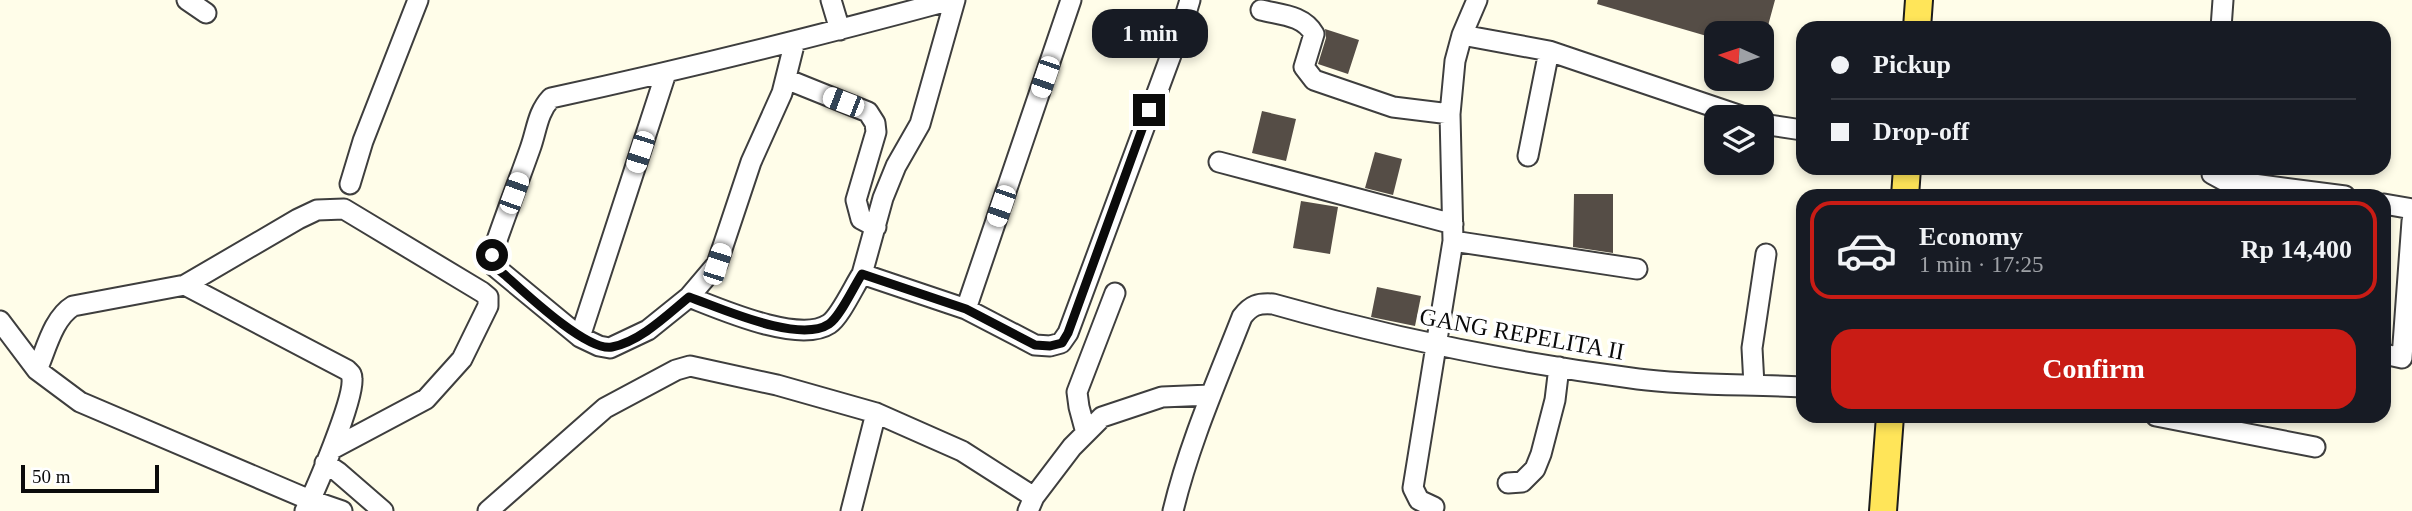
<!DOCTYPE html>
<html lang="en">
<head>
<meta charset="utf-8">
<style>
	:root { --surface:#171b24; --page:#242831; --text:#f1f3f6; --muted:#9ea1a6; --line:#363941; --accent:#c91c15 }
	body { margin:0; font-family:"Times New Roman",serif; background:var(--page); color:var(--text); height:100vh; display:flex; flex-direction:column; font-size:26px; white-space:nowrap }
	* { box-sizing:border-box; margin:0 }
	p { font-size:23px; color:var(--muted) }
	.icon { flex:none; width:38px; height:38px; fill:none; stroke:currentColor; stroke-width:2; stroke-linecap:round; stroke-linejoin:round }
	.map { position:relative; flex:1; overflow:hidden }
	.details { position:absolute; left:1796px; top:189px; width:595px; height:234px; display:flex; flex-direction:column; background:var(--surface); border-radius:21px; box-shadow:0 4px 10px #0003 }
	.details>* { flex:none }
	.guide { position:absolute; left:1796px; top:21px; width:595px; height:154px; border-radius:21px; box-shadow:0 4px 10px #0003; display:grid; align-content:center; height:154px; padding:0 35px; background:var(--surface) }
	.needle { width:46px; rotate:273deg }
	.buttons { position:absolute; left:1704px; top:21px; display:grid; gap:14px }
	.buttons a { display:grid; place-items:center; width:70px; height:70px; border-radius:14px; background:var(--surface); box-shadow:0 4px 10px #0003; font-size:35px }
	.scale { position:absolute; left:21px; bottom:18px; width:138px; box-sizing:border-box; padding-left:7px; border:4px solid #0b0b0b; border-top:0; font-size:19px; line-height:24px; white-space:nowrap; color:#0b0b0b; -webkit-text-stroke:5px #fff; paint-order:stroke }
	.end { position:absolute; width:32px; height:32px; margin:-16px; border:9px solid #0b0b0b; background:#fff; box-shadow:0 0 0 4px #fff }
	.from { border-radius:50% }
	.bubble { position:absolute; height:49px; border-radius:21px; background:var(--surface); box-shadow:0 4px 10px #0003; font-size:23px; font-weight:600; line-height:49px; text-align:center }
	.car { position:absolute; width:21px; height:42px; margin:-21px -10px; border-radius:9px; box-shadow:0 0 5px 2px #0007; background:linear-gradient(#fff 24%,#345 0 40%,#fff 0 76%,#345 0 86%,#fff 0) }
	.guide b { display:flex; align-items:center; gap:24px; height:66px; font-size:26px }
	.guide b+b { border-top:2px solid var(--line) }
	.guide i { width:18px; height:18px; background:var(--text) }
	ul { padding:12px 0 0; list-style:none }
	li { display:flex; align-items:center; gap:21px; height:98px; margin:0 14px 10px; padding:0 21px; border:4px solid transparent; border-radius:21px }
	li div { flex:1 }
	li b { display:block; font-size:26px }
	li em { font-style:normal; font-weight:600 }
	li.current { border-color:var(--accent) }
	li>.icon { width:63px; height:63px; stroke-width:1.5 }
	.action { display:flex; gap:14px; margin-top:auto; padding:14px 35px }
	.action a { flex:1; height:80px; border-radius:21px; background:var(--accent); color:#fff; font-size:28px; font-weight:600; line-height:80px; text-align:center }
	.map>svg:first-child { display:block }
	.building { fill:#554d46 }
	.lines { fill:none; stroke-linecap:round; stroke-linejoin:round }
	.minor-casing { stroke:#3e3e3e; stroke-width:23 }
	.major-casing { stroke:#1c1c1c; stroke-width:30 }
	.minor { stroke:#fff; stroke-width:19 }
	.major { stroke:#ffe559; stroke-width:26 }
	.route { stroke:#0b0b0b; stroke-width:9 }
	.labels { text-anchor:middle; stroke-width:7; stroke-linejoin:round; paint-order:stroke }
	.street-label { font-size:24px; fill:#0b0b0b; stroke:#fff }
</style>
</head>
<body>
<div class="map">
<svg width="2412" height="511" viewBox="0 0 2412 511">
	<rect width="100%" height="100%" fill="#fffde9"/>
	<path class="building" d="M1598,0H1775L1766,33H1717V39L1597,4Z
		M1325,29L1359,40L1348,74L1318,64L1326,38Z
		M1262,111L1296,119L1286,161L1252,153Z
		M1375,152L1402,159L1393,195L1365,188Z
		M1574,194H1613V253L1573,247Z
		M1301,201L1338,207L1330,254L1293,248Z
		M1377,287L1421,296L1415,326L1371,317Z"/>
	<g class="lines">
		<defs>
			<path id="minor" d="M187,0L206,13
				M831,0L840,30
				M955,0L920,124L896,166L883,198L862,274L966,309L1035,345L1050,346L1061,343L1068,333L1184,20L1190,0
				M1261,10C1281,15 1303,15 1314,34L1304,67L1314,80L1393,107L1450,114
				M2221,28L2223,0
				M1462,35L1549,51L1744,117
				M795,41L782,93L751,162L717,264L689,297L648,330L610,348L599,346L580,337L494,266L492,255L496,243C507,211 519,180 530,149C537,130 537,113 551,98C685,69 818,36 951,0
				M786,79L868,112L875,123L876,132L856,200L861,219L876,227
				M1762,124L1802,130
				M1528,156L1549,51
				M1219,162L1453,224
				M2212,168V174L2223,180L2345,196
				M350,184L363,141L418,0
				M2384,204L2412,209
				M1453,241L1637,269
				M185,285L347,370C351,374 352,374 352,379C354,400 316,489 305,511
				M689,297C720,309 799,344 829,324C840,317 854,286 862,274
				M966,309L1071,0
				M0,321L37,370L80,402L310,500L342,511
				M580,337L666,73
				M2384,354L2402,358L2412,221
				M37,370C46,350 53,318 73,306L185,285L298,219L317,210L344,209L482,292L488,297V306L462,359L426,399L332,449
				M1754,385L1752,348L1766,254
				M2156,416L2315,447
				M1086,433L1079,407L1077,392L1115,293
				M325,463L338,472L383,511
				M1508,483L1522,482L1535,469L1541,454L1555,400L1559,367
				M1434,507L1419,500L1413,488L1453,241L1450,114L1455,61L1462,35L1477,0
				M488,511L605,408L676,370L690,366L777,385L876,413L962,451L1034,497
				M851,511L876,413
				M1028,511L1034,497L1072,447L1102,417L1162,397L1210,395
				M1173,511C1189,444 1217,381 1242,317C1251,305 1258,303 1273,304C1392,338 1515,363 1638,379C1692,386 1748,384 1802,387"/>
			<path id="major" d="M1917,28L1919,0
				M1905,196L1907,168
				M1883,511L1890,416"/>
		</defs>
		<use href="#minor" class="minor-casing"/>
		<use href="#major" class="major-casing"/>
		<use href="#minor" class="minor"/>
		<use href="#major" class="major"/>
	</g>
	<g class="lines">
		<path class="route" d="M492,255L494,266L505,275C524,292 587,352 612,347C641,341 667,315 689,297C721,308 799,344 829,324C840,317 854,286 862,274L966,309L1035,345L1050,346L1062,343L1068,333L1149,110"/>
	</g>
	<g class="labels">
		<g class="street-label">
			<text transform="translate(1522 334) rotate(10)" y="8">GANG REPELITA II</text>
		</g>
	</g>
</svg>
<div class="buttons">
<a><svg class="needle" viewBox="-14 -14 28 28"><path d="M0-13l5 13h-10z" fill="#e53935"/><path d="M0 13l5-13h-10z" fill="#9ea1a6"/></svg></a>
<a><svg class="icon" aria-label="layers" viewBox="0 0 24 24"><path d="M12 4l9 5-9 5-9-5zM3 14l9 5 9-5"/></svg></a>
</div>
<div class="scale">50 m</div>
<i class="end from" style="left:492px;top:255px"></i>
<i class="end" style="left:1149px;top:110px"></i>
<div class="bubble" style="left:1092px;top:9px;width:116px">1 min</div>
<i class="car" style="left:1045px;top:77px;rotate:199deg"></i>
<i class="car" style="left:843px;top:102px;rotate:291deg"></i>
<i class="car" style="left:640px;top:152px;rotate:198deg"></i>
<i class="car" style="left:514px;top:193px;rotate:20deg"></i>
<i class="car" style="left:1001px;top:206px;rotate:199deg"></i>
<i class="car" style="left:717px;top:264px;rotate:18deg"></i>
<div class="guide">
<b><i class="from"></i>Pickup</b>
<b><i></i>Drop-off</b>
</div>
<section class="details">
<ul>
<li class="current"><svg class="icon" aria-label="car" viewBox="0 0 24 24"><path d="M5 17H2v-5l4-1 3-4h7l3 4 3 1v5h-3M9 17h6M6 11h13"/><circle cx="7" cy="17" r="2"/><circle cx="17" cy="17" r="2"/></svg><div><b>Economy</b><p>1 min · 17:25</p></div><em>Rp 14,400</em></li>
</ul>
<div class="action"><a>Confirm</a></div>
</section>
</div>
</body>
</html>
